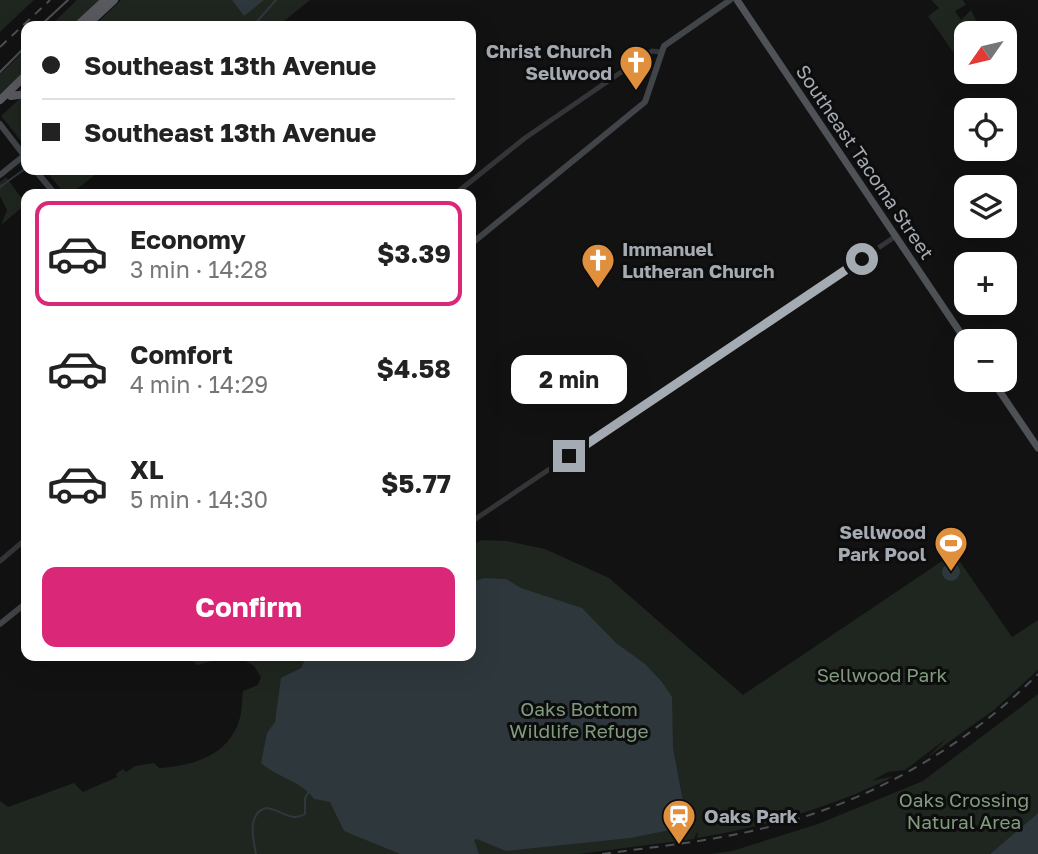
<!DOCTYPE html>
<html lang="en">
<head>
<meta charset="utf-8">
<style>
	:root { --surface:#fff; --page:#f6f6f6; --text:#222; --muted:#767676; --line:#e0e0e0; --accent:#db2777 }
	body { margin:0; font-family:"Golos Text",sans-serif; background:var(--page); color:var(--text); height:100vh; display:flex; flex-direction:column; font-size:26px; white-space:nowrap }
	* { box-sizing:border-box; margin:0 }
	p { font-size:23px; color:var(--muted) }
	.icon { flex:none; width:38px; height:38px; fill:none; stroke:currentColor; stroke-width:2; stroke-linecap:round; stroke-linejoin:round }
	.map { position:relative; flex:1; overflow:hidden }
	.details { position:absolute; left:21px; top:189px; width:455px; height:472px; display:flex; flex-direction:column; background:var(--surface); border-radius:14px; box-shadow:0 7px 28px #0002 }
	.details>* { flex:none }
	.guide { position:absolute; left:21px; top:21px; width:455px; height:154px; border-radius:14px; box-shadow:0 7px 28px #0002; display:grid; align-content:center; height:154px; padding:0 21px; background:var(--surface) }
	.needle { width:46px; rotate:236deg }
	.fabs { position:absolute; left:954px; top:21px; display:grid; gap:14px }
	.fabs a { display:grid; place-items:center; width:63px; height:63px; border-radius:14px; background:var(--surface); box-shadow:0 7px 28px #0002; font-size:35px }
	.end { position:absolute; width:32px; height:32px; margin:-16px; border:9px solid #a5abb2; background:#111; box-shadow:0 0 0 4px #111 }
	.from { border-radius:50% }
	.bubble { position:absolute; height:49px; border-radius:14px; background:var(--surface); box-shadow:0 7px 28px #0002; font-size:23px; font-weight:700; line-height:49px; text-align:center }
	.guide b { display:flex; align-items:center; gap:24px; height:66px; font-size:26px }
	.guide b+b { border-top:2px solid var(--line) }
	.guide i { width:18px; height:18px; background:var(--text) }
	ul { padding:12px 0 0; list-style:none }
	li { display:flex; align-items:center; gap:21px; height:105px; margin:0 14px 10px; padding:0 7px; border:4px solid transparent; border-radius:14px }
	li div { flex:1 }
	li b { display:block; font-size:26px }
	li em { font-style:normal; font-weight:700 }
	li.current { border-color:var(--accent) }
	li>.icon { width:63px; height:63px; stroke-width:1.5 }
	.cta { display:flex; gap:14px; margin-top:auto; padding:14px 21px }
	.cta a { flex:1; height:80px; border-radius:14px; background:var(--accent); color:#fff; font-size:28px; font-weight:700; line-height:80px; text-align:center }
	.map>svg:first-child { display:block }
	.green { fill:#1f251f }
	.water { fill:#2e383c }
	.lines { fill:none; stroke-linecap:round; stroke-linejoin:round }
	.stream { stroke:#2e383c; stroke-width:2 }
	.tertiary { stroke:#333538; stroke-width:5 }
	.secondary { stroke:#414448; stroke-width:6 }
	.primary { stroke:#4f5256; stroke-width:7 }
	.trunk { stroke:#585a5f; stroke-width:8 }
	.tram { stroke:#4c4f53; stroke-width:2 }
	.rail { stroke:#4c4f53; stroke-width:2; stroke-dasharray:9 7; stroke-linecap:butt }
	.route { stroke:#a5abb2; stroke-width:9 }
	.labels { text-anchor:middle; stroke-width:6; stroke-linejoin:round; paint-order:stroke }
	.poi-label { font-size:19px; font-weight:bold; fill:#a5abb2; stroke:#0d0d0e; text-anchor:end }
	.street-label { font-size:19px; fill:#a5abb2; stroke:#0d0d0e }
	.park-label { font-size:19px; fill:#809c7d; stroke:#0d0d0e }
</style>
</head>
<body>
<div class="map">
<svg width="1038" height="854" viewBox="0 0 1038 854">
	<rect width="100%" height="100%" fill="#121213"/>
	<path class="green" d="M0,0H34L0,32Z
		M77,0H100L72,26H50Z
		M121,0H310L278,26H94Z
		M931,0H963L966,5L955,11L961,20L971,10L982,33H966V43L953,52L928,16L939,8Z
		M26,49V70L0,94V74Z
		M26,93V147L1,116Z
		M45,170H101L71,194H65Z
		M6,177L26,204L1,225L7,210L0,196V182Z
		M482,540L507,541L545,549L609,578L743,695L954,553L1012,637L1038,620V670L995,709L928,757L946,739L905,770L888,772L872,781L893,776L887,780C825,809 764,827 697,838L698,830L694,839L579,854H0V801L8,807L74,783L83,792L117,777L116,774L123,769L126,772L135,766L154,763L159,768C195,766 233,754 241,713C242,706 242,698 243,691L258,685L261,677L254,666L237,656H471V545Z
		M187,656H213L216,660L197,665Z
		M1038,694V813L990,854H710L732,851L818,824L923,781Z"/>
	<path class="water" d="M232,0H264L244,16Z
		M942 572a9 9 0 1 1 18 0a9 9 0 1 1-18 0Z
		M484,578L506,579L521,588L582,608L616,643L645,664L662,682L672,697L673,748L684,807L680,828L630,838L506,851L477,839L474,840L479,854H400L344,831L330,802L314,799C302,781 278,778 261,763L267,733L275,722L281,678L301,668L307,656H471V582Z
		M1038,813V854H990Z"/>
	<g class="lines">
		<path class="stream" d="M253,26L276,0
			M0,187L26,168
			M256,854C253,839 247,813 266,808C281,809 291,823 305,814V798L309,791"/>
		<path class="tertiary" d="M455,194L525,138L652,51L660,52
			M471,522L896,236
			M0,561L26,539"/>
		<path class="secondary" d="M0,124L26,158
			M35,170L55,194
			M0,175L26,154
			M471,244L645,102L664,46L730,0
			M0,624L26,603"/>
		<path class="primary" d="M737,0L966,341
			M992,380L1038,448"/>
		<path class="trunk" d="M77,26L105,0
			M86,26L114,0
			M11,96L26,94
			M0,100L26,75"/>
		<path class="tram" d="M40,26L68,0
			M0,72L26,46"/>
		<path class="rail" d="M0,47L50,0
			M602,854C653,847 705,842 756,830C862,806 961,751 1038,674"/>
	</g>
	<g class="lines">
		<path class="route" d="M569,456L862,259"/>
	</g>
	<defs>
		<symbol id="church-pin" viewBox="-11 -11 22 30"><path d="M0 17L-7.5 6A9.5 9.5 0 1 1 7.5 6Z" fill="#e0903d" stroke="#0d0d0e"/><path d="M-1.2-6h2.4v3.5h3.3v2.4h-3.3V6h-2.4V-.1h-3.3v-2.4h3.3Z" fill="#fff"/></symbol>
		<symbol id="stadium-pin" viewBox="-11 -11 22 30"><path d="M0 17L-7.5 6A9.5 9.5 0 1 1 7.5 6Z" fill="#e0903d" stroke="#0d0d0e"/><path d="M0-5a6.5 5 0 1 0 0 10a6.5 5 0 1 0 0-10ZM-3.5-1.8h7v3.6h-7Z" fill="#fff"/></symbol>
		<symbol id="station-pin" viewBox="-11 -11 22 30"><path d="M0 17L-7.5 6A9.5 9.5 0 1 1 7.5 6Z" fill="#e0903d" stroke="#0d0d0e"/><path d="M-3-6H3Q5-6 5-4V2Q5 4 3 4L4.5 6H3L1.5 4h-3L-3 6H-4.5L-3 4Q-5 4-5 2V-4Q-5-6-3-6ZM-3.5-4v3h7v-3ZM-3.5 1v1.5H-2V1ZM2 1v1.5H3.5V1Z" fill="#fff"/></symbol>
	</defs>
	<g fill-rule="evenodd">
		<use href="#church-pin" x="617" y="43" width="38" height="52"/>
		<use href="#church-pin" x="579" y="241" width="38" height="52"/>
		<use href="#stadium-pin" x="932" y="524" width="38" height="52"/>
		<use href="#station-pin" x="660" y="797" width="38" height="52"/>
	</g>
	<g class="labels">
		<g class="poi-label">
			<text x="612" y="58">Christ Church<tspan x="612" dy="22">Sellwood</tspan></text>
			<text x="622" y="256" text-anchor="start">Immanuel<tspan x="622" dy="22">Lutheran Church</tspan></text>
			<text x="926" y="539">Sellwood<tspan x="926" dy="22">Park Pool</tspan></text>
			<text x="704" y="823" text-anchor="start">Oaks Park</text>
		</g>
		<g class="street-label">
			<text transform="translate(865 162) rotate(56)" y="7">Southeast Tacoma Street</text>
		</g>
		<g class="park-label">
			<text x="882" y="682">Sellwood Park</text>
			<text x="579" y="716">Oaks Bottom<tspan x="579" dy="22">Wildlife Refuge</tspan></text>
			<text x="964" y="807">Oaks Crossing<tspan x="964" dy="22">Natural Area</tspan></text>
		</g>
	</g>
</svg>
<div class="fabs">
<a><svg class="needle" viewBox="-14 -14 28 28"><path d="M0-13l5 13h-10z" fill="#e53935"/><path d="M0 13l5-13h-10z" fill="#767676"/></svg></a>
<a><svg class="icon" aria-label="locate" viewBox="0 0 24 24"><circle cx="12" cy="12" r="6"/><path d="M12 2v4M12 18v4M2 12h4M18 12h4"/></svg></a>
<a><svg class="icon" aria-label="layers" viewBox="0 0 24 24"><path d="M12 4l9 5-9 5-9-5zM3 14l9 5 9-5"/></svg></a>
<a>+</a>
<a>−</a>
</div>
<i class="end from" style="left:862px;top:259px"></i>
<i class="end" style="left:569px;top:456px"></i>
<div class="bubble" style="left:511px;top:355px;width:116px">2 min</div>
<div class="guide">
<b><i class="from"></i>Southeast 13th Avenue</b>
<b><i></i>Southeast 13th Avenue</b>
</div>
<section class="details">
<ul>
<li class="current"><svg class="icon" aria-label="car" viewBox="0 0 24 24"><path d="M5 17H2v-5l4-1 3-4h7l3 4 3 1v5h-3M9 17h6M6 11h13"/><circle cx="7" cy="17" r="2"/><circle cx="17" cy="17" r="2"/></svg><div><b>Economy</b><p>3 min · 14:28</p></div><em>$3.39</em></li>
<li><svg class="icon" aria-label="car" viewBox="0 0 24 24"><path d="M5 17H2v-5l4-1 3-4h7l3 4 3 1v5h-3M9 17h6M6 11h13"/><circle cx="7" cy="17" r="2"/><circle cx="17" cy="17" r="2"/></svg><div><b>Comfort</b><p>4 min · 14:29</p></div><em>$4.58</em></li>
<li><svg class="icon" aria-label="car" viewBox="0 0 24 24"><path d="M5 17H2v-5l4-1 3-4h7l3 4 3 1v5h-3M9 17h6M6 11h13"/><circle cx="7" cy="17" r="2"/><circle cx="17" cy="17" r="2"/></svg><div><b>XL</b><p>5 min · 14:30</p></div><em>$5.77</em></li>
</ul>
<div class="cta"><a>Confirm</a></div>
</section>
</div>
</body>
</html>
